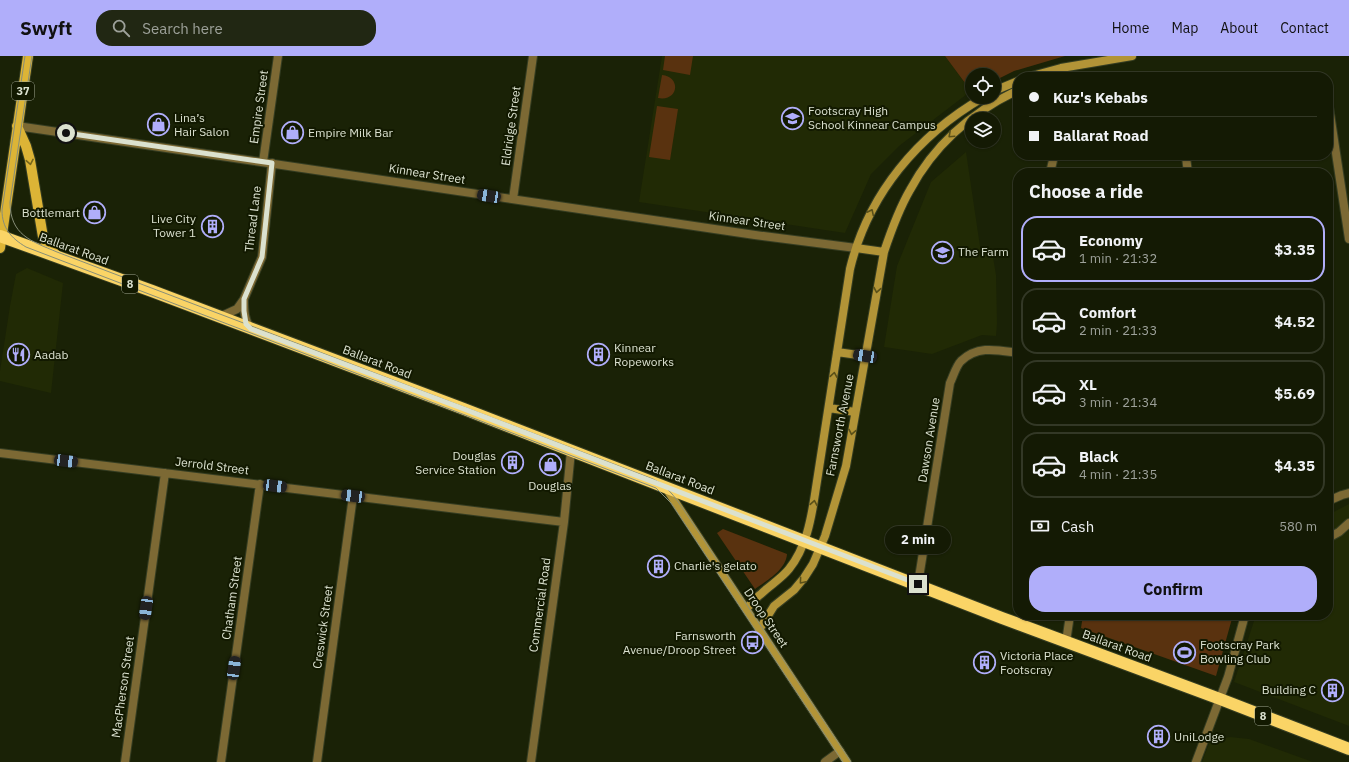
<!DOCTYPE html>
<html lang="en">
<head>
<meta charset="utf-8">
<style>
	:root { --surface:#141a04; --page:#212713; --text:#f1f3f6; --muted:#9da19a; --line:#333826; --accent:#b0aefa }
	body { margin:0; font-family:"IBM Plex Sans",sans-serif; background:var(--page); color:var(--text); height:100vh; display:flex; flex-direction:column; font-size:15px; white-space:nowrap }
	* { box-sizing:border-box; margin:0 }
	p { font-size:13px; color:var(--muted) }
	.icon { flex:none; width:22px; height:22px; fill:none; stroke:currentColor; stroke-width:2; stroke-linecap:round; stroke-linejoin:round }
	.map { position:relative; flex:1; overflow:hidden }
	.side { position:absolute; left:1013px; top:112px; width:320px; height:452px; display:flex; flex-direction:column; background:var(--surface); border-radius:16px; box-shadow:0 1px 3px #0004,0 0 0 1px var(--line) }
	.side>* { flex:none }
	.hud { position:absolute; left:1013px; top:16px; width:320px; height:88px; border-radius:16px; box-shadow:0 1px 3px #0004,0 0 0 1px var(--line); display:grid; align-content:center; height:88px; padding:0 16px; background:var(--surface) }
	.buttons { position:absolute; left:965px; top:12px; display:grid; gap:8px }
	.buttons a { display:grid; place-items:center; width:36px; height:36px; border-radius:50%; background:var(--surface); box-shadow:0 1px 3px #0004,0 0 0 1px var(--line); font-size:20px }
	.end { position:absolute; width:18px; height:18px; margin:-9px; border:5px solid #dbe1cf; background:#111; box-shadow:0 0 0 2px #111 }
	.from { border-radius:50% }
	.bubble { position:absolute; height:28px; border-radius:14px; background:var(--surface); box-shadow:0 1px 3px #0004,0 0 0 1px var(--line); font-size:13px; font-weight:700; line-height:28px; text-align:center }
	.car { position:absolute; width:12px; height:24px; margin:-12px -6px; border-radius:5px; box-shadow:0 0 3px 1px #0007; background:linear-gradient(#222 24%,#8ab4d8 0 40%,#222 0 76%,#8ab4d8 0 86%,#222 0) }
	.hud b { display:flex; align-items:center; gap:14px; height:38px; font-size:15px }
	.hud b+b { border-top:1px solid var(--line) }
	.hud i { width:10px; height:10px; background:var(--text) }
	ul { padding:0; list-style:none }
	li { display:flex; align-items:center; gap:12px; height:66px; margin:0 8px 6px; padding:0 8px; border:2px solid var(--line); border-radius:16px }
	li div { flex:1 }
	li b { display:block; font-size:15px }
	li em { font-style:normal; font-weight:700 }
	li.current { border-color:var(--accent) }
	li>.icon { width:36px; height:36px; stroke-width:1.5 }
	h2 { padding:0 16px; font-size:18px; line-height:48px }
	.pay { display:flex; align-items:center; gap:10px; height:44px; padding:0 16px; font-size:15px }
	.pay p { margin-inline-start:auto }
	.button { display:flex; gap:8px; margin-top:auto; padding:8px 16px }
	.button a { flex:1; height:46px; border-radius:16px; background:var(--accent); color:#111; font-size:16px; font-weight:700; line-height:46px; text-align:center }
	header { display:flex; align-items:center; gap:24px; box-sizing:border-box; height:56px; padding:0 20px; background:var(--accent); color:#111 }
	header strong { font-size:19px }
	nav { display:flex; gap:22px; margin-inline-start:auto; font-size:14px }
	.search { width:280px; height:36px; background:var(--page); display:flex; align-items:center; gap:10px; box-sizing:border-box; padding:0 14px; border-radius:16px; color:var(--muted); font-size:15px }
	.map>svg:first-child { display:block }
	.built { fill:#212a05 }
	.green { fill:#59320f }
	.lines { fill:none; stroke-linecap:round; stroke-linejoin:round }
	.street-casing { stroke:#353d22; stroke-width:10 }
	.secondary-casing { stroke:#353d22; stroke-width:10 }
	.primary-casing { stroke:#353d22; stroke-width:12 }
	.highway-casing { stroke:#353d22; stroke-width:14 }
	.street { stroke:#7c6934; stroke-width:8 }
	.secondary { stroke:#b29437; stroke-width:8 }
	.primary { stroke:#dcb436; stroke-width:10 }
	.highway { stroke:#fad466; stroke-width:12 }
	.tram { stroke:#878e78; stroke-width:1 }
	.oneway { stroke:#5a5019 }
	.oneway2 { stroke:#77661b }
	.route { stroke:#dbe1cf; stroke-width:5 }
	.labels { text-anchor:middle; stroke-width:4; stroke-linejoin:round; paint-order:stroke }
	.shield { fill:#121900; stroke:#9fa591; stroke-width:1 }
	.shield-label { font-size:11px; font-weight:bold; fill:#dbe1cf }
	.street-label { font-size:12px; fill:#dbe1cf; stroke:#121900 }
	.poi-label { font-size:12px; fill:#dbe1cf; stroke:#121900; text-anchor:start }
</style>
</head>
<body>
<header>
<strong>Swyft</strong>
<div class="search"><svg class="icon" aria-label="search" viewBox="0 0 24 24"><circle cx="10" cy="10" r="6"/><path d="M15 15l6 6"/></svg>Search here</div>
<nav><a>Home</a><a>Map</a><a>About</a><a>Contact</a></nav>
</header>
<div class="map">
<svg width="1349" height="706" viewBox="0 0 1349 706">
	<rect width="100%" height="100%" fill="#1a2206"/>
	<path class="built" d="M662,0H945L971,35L899,90L871,118L845,177L639,146Z
		M966,96L981,197L992,195L996,219L997,267L996,280L982,279L932,298L884,291L897,210L931,126Z
		M27,212L63,227L51,337L0,325V315L10,250L16,218Z
		M1349,448V670L1234,626L1256,559H1328V459Z
		M1230,681L1249,683L1313,706H1202L1210,685Z"/>
	<path class="green" d="M665,0H693L690,19L663,14Z
		M945,0H1065L1014,15L994,25V19H972L971,35Z
		M662,19C682,21 678,46 658,42Z
		M657,50L678,53L670,104L649,101Z
		M723,473L787,498C786,514 766,525 755,533L717,477Z
		M1083,559H1233L1216,620L1081,572Z"/>
	<g class="lines">
		<defs>
			<path id="street" d="M1329,51L1349,183
				M17,70L755,179L856,192
				M1184,99L1186,101L1188,117
				M263,106L278,0
				M1050,117L1054,100L1057,99
				M513,143L533,0
				M244,243C244,254 244,264 251,273
				M218,259H224L237,253L244,243L262,201L272,107
				M0,397L564,466
				M1328,445L1342,439L1349,437
				M1328,482L1339,476L1349,467
				M918,528L950,327C953,321 956,310 961,305C978,289 997,294 1018,297
				M1066,586L1070,559
				M125,706L165,417
				M221,706L260,428
				M317,706L353,440
				M531,706L564,466L571,395
				M825,706L840,695
				M1196,706L1228,621L1245,559"/>
			<path id="secondary" d="M1028,21L1061,12L1132,0
				M1049,21L1065,16
				M994,35L1018,25
				M856,192L884,196
				M837,296L865,300
				M829,352L855,356
				M666,432L847,706
				M746,553C751,548 755,542 761,538C770,529 781,523 789,513C806,492 811,464 815,438L850,213C868,138 918,79 984,41
				M759,574L774,550L794,534L804,522L813,508L825,480L846,410L884,196C891,175 899,153 910,134C934,89 972,56 1018,34"/>
			<path id="primary" d="M17,70L26,90L30,104L43,181L48,190L58,201
				M0,192L28,0"/>
			<path id="highway" d="M0,180L152,235L464,353L1002,562L1220,643L1349,693"/>
		</defs>
		<use href="#street" class="street-casing"/>
		<use href="#secondary" class="secondary-casing"/>
		<use href="#primary" class="primary-casing"/>
		<use href="#highway" class="highway-casing"/>
		<use href="#street" class="street"/>
		<use href="#secondary" class="secondary"/>
		<use href="#primary" class="primary"/>
		<use href="#highway" class="highway"/>
		<path class="tram" d="M25,0L2,154C2,172 11,182 26,191L656,432L671,447L843,706
			M32,0L10,146C10,179 31,185 57,196L653,423C670,431 678,446 688,460L851,706"/>
	</g>
	<defs><path id="oneway-chevron" d="M-2-3.5L2.5 0L-2 3.5" fill="none" stroke-width="1.6" stroke-linecap="round" stroke-linejoin="round"/></defs>
	<g class="oneway">
		<use href="#oneway-chevron" transform="translate(951 79) rotate(137)"/>
		<use href="#oneway-chevron" transform="translate(871 156) rotate(-64)"/>
		<use href="#oneway-chevron" transform="translate(877 234) rotate(100)"/>
		<use href="#oneway-chevron" transform="translate(834 319) rotate(-81)"/>
		<use href="#oneway-chevron" transform="translate(852 376) rotate(101)"/>
		<use href="#oneway-chevron" transform="translate(814 447) rotate(-80)"/>
		<use href="#oneway-chevron" transform="translate(802 525) rotate(130)"/>
	</g>
	<use class="oneway2" href="#oneway-chevron" transform="translate(30 106) rotate(79)"/>
	<g class="lines">
		<path class="route" d="M66,77L272,107L262,201L244,243V255L246,268L251,273L464,353L918,528"/>
	</g>
	<defs>
		<symbol id="school-ring" viewBox="-11 -11 22 22"><circle r="9.5" fill="#121900" stroke="#b0aefa" stroke-width="1.5"/><path d="M0-5L7-2L0 1L-7-2ZM-4 1L0 2.5L4 1V4Q0 6-4 4Z" fill="#b0aefa"/></symbol>
		<symbol id="shop-ring" viewBox="-11 -11 22 22"><circle r="9.5" fill="#121900" stroke="#b0aefa" stroke-width="1.5"/><path d="M-5-2.5h2.3a2.7 3.5 0 0 1 5.4 0H5L5.5 6h-11ZM-1.5-2.5h3a1.5 2.3 0 0 0-3 0Z" fill="#b0aefa"/></symbol>
		<symbol id="building-ring" viewBox="-11 -11 22 22"><circle r="9.5" fill="#121900" stroke="#b0aefa" stroke-width="1.5"/><path d="M-4-6H4V6H1V3H-1V6H-4ZM-2.5-4.3h1.7v1.8h-1.7ZM.8-4.3h1.7v1.8H.8ZM-2.5-1h1.7V.8h-1.7ZM.8-1h1.7V.8H.8Z" fill="#b0aefa"/></symbol>
		<symbol id="restaurant-ring" viewBox="-11 -11 22 22"><circle r="9.5" fill="#121900" stroke="#b0aefa" stroke-width="1.5"/><path d="M-5-6h1v4h1v-4h1v4h1v-4h1v5L-1.5 .5V6h-2V.5L-5-1ZM5-6V6H3V1.5H1.5Q1.5-4 5-6Z" fill="#b0aefa"/></symbol>
		<symbol id="bus-ring" viewBox="-11 -11 22 22"><circle r="9.5" fill="#121900" stroke="#b0aefa" stroke-width="1.5"/><path d="M-5-6H5V4H4V6H2V4H-2V6H-4V4H-5ZM-3.5-4V0h7V-4ZM-3.5 1.2v1.5H-2V1.2ZM2 1.2v1.5H3.5V1.2Z" fill="#b0aefa"/></symbol>
		<symbol id="stadium-ring" viewBox="-11 -11 22 22"><circle r="9.5" fill="#121900" stroke="#b0aefa" stroke-width="1.5"/><path d="M0-5a6.5 5 0 1 0 0 10a6.5 5 0 1 0 0-10ZM-3.5-1.8h7v3.6h-7Z" fill="#b0aefa"/></symbol>
	</defs>
	<g fill-rule="evenodd">
		<use href="#school-ring" x="780" y="50" width="25" height="25"/>
		<use href="#shop-ring" x="146" y="56" width="25" height="25"/>
		<use href="#shop-ring" x="280" y="64" width="25" height="25"/>
		<use href="#shop-ring" x="82" y="144" width="25" height="25"/>
		<use href="#building-ring" x="200" y="158" width="25" height="25"/>
		<use href="#school-ring" x="930" y="184" width="25" height="25"/>
		<use href="#restaurant-ring" x="6" y="286" width="25" height="25"/>
		<use href="#building-ring" x="586" y="286" width="25" height="25"/>
		<use href="#building-ring" x="500" y="394" width="25" height="25"/>
		<use href="#shop-ring" x="538" y="396" width="25" height="25"/>
		<use href="#building-ring" x="646" y="498" width="25" height="25"/>
		<use href="#bus-ring" x="740" y="574" width="25" height="25"/>
		<use href="#stadium-ring" x="1172" y="584" width="25" height="25"/>
		<use href="#building-ring" x="972" y="594" width="25" height="25"/>
		<use href="#building-ring" x="1320" y="622" width="25" height="25"/>
		<use href="#building-ring" x="1146" y="668" width="25" height="25"/>
	</g>
	<g class="labels">
		<g class="shield">
			<rect x="12" y="26" width="22" height="18" rx="3"/>
			<rect x="122" y="219" width="16" height="18" rx="3"/>
			<rect x="1255" y="651" width="16" height="18" rx="3"/>
		</g>
		<g class="shield-label">
			<text x="23" y="39">37</text>
			<text x="130" y="232">8</text>
			<text x="1263" y="664">8</text>
		</g>
		<g class="street-label">
			<text transform="translate(259 51) rotate(-82)" y="4">Empire Street</text>
			<text transform="translate(511 70) rotate(-82)" y="4">Eldridge Street</text>
			<text transform="translate(427 118) rotate(9)" y="4">Kinnear Street</text>
			<text transform="translate(253 163) rotate(-83)" y="4">Thread Lane</text>
			<text transform="translate(747 165) rotate(8)" y="4">Kinnear Street</text>
			<text transform="translate(74 193) rotate(20)" y="4">Ballarat Road</text>
			<text transform="translate(377 306) rotate(21)" y="4">Ballarat Road</text>
			<text transform="translate(840 369) rotate(-79)" y="4">Farnsworth Avenue</text>
			<text transform="translate(929 384) rotate(-81)" y="4">Dawson Avenue</text>
			<text transform="translate(212 410) rotate(7)" y="4">Jerrold Street</text>
			<text transform="translate(680 422) rotate(21)" y="4">Ballarat Road</text>
			<text transform="translate(232 542) rotate(-82)" y="4">Chatham Street</text>
			<text transform="translate(540 549) rotate(-82)" y="4">Commercial Road</text>
			<text transform="translate(766 562) rotate(56)" y="4">Droop Street</text>
			<text transform="translate(323 571) rotate(-82)" y="4">Creswick Street</text>
			<text transform="translate(1117 590) rotate(20)" y="4">Ballarat Road</text>
			<text transform="translate(123 631) rotate(-82)" y="4">MacPherson Street</text>
		</g>
		<g class="poi-label">
			<text x="808" y="59">Footscray High<tspan x="808" dy="14">School Kinnear Campus</tspan></text>
			<text x="174" y="66">Lina’s<tspan x="174" dy="14">Hair Salon</tspan></text>
			<text x="308" y="81">Empire Milk Bar</text>
			<text x="80" y="161" text-anchor="end">Bottlemart</text>
			<text x="196" y="167" text-anchor="end">Live City<tspan x="196" dy="14">Tower 1</tspan></text>
			<text x="958" y="200">The Farm</text>
			<text x="614" y="296">Kinnear<tspan x="614" dy="14">Ropeworks</tspan></text>
			<text x="34" y="303">Aadab</text>
			<text x="496" y="404" text-anchor="end">Douglas<tspan x="496" dy="14">Service Station</tspan></text>
			<text x="550" y="434" text-anchor="middle">Douglas</text>
			<text x="674" y="514">Charlie's gelato</text>
			<text x="736" y="584" text-anchor="end">Farnsworth<tspan x="736" dy="14">Avenue/Droop Street</tspan></text>
			<text x="1200" y="593">Footscray Park<tspan x="1200" dy="14">Bowling Club</tspan></text>
			<text x="1000" y="604">Victoria Place<tspan x="1000" dy="14">Footscray</tspan></text>
			<text x="1316" y="638" text-anchor="end">Building C</text>
			<text x="1174" y="685">UniLodge</text>
		</g>
	</g>
</svg>
<div class="buttons">
<a><svg class="icon" aria-label="locate" viewBox="0 0 24 24"><circle cx="12" cy="12" r="6"/><path d="M12 2v4M12 18v4M2 12h4M18 12h4"/></svg></a>
<a><svg class="icon" aria-label="layers" viewBox="0 0 24 24"><path d="M12 4l9 5-9 5-9-5zM3 14l9 5 9-5"/></svg></a>
</div>
<i class="end from" style="left:66px;top:77px"></i>
<i class="end" style="left:918px;top:528px"></i>
<div class="bubble" style="left:885px;top:470px;width:66px">2 min</div>
<i class="car" style="left:489px;top:140px;rotate:279deg"></i>
<i class="car" style="left:865px;top:300px;rotate:279deg"></i>
<i class="car" style="left:66px;top:405px;rotate:97deg"></i>
<i class="car" style="left:275px;top:430px;rotate:97deg"></i>
<i class="car" style="left:353px;top:440px;rotate:277deg"></i>
<i class="car" style="left:146px;top:552px;rotate:188deg"></i>
<i class="car" style="left:234px;top:612px;rotate:8deg"></i>
<div class="hud">
<b><i class="from"></i>Kuz's Kebabs</b>
<b><i></i>Ballarat Road</b>
</div>
<section class="side">
<h2>Choose a ride</h2>
<ul>
<li class="current"><svg class="icon" aria-label="car" viewBox="0 0 24 24"><path d="M5 17H2v-5l4-1 3-4h7l3 4 3 1v5h-3M9 17h6M6 11h13"/><circle cx="7" cy="17" r="2"/><circle cx="17" cy="17" r="2"/></svg><div><b>Economy</b><p>1 min · 21:32</p></div><em>$3.35</em></li>
<li><svg class="icon" aria-label="car" viewBox="0 0 24 24"><path d="M5 17H2v-5l4-1 3-4h7l3 4 3 1v5h-3M9 17h6M6 11h13"/><circle cx="7" cy="17" r="2"/><circle cx="17" cy="17" r="2"/></svg><div><b>Comfort</b><p>2 min · 21:33</p></div><em>$4.52</em></li>
<li><svg class="icon" aria-label="car" viewBox="0 0 24 24"><path d="M5 17H2v-5l4-1 3-4h7l3 4 3 1v5h-3M9 17h6M6 11h13"/><circle cx="7" cy="17" r="2"/><circle cx="17" cy="17" r="2"/></svg><div><b>XL</b><p>3 min · 21:34</p></div><em>$5.69</em></li>
<li><svg class="icon" aria-label="car" viewBox="0 0 24 24"><path d="M5 17H2v-5l4-1 3-4h7l3 4 3 1v5h-3M9 17h6M6 11h13"/><circle cx="7" cy="17" r="2"/><circle cx="17" cy="17" r="2"/></svg><div><b>Black</b><p>4 min · 21:35</p></div><em>$4.35</em></li>
</ul>
<div class="pay"><svg class="icon" aria-label="cash" viewBox="0 0 24 24"><path d="M3 7h18v10H3z"/><circle cx="12" cy="12" r="2"/></svg>Cash<p>580 m</p></div>
<div class="button"><a>Confirm</a></div>
</section>
</div>
</body>
</html>
